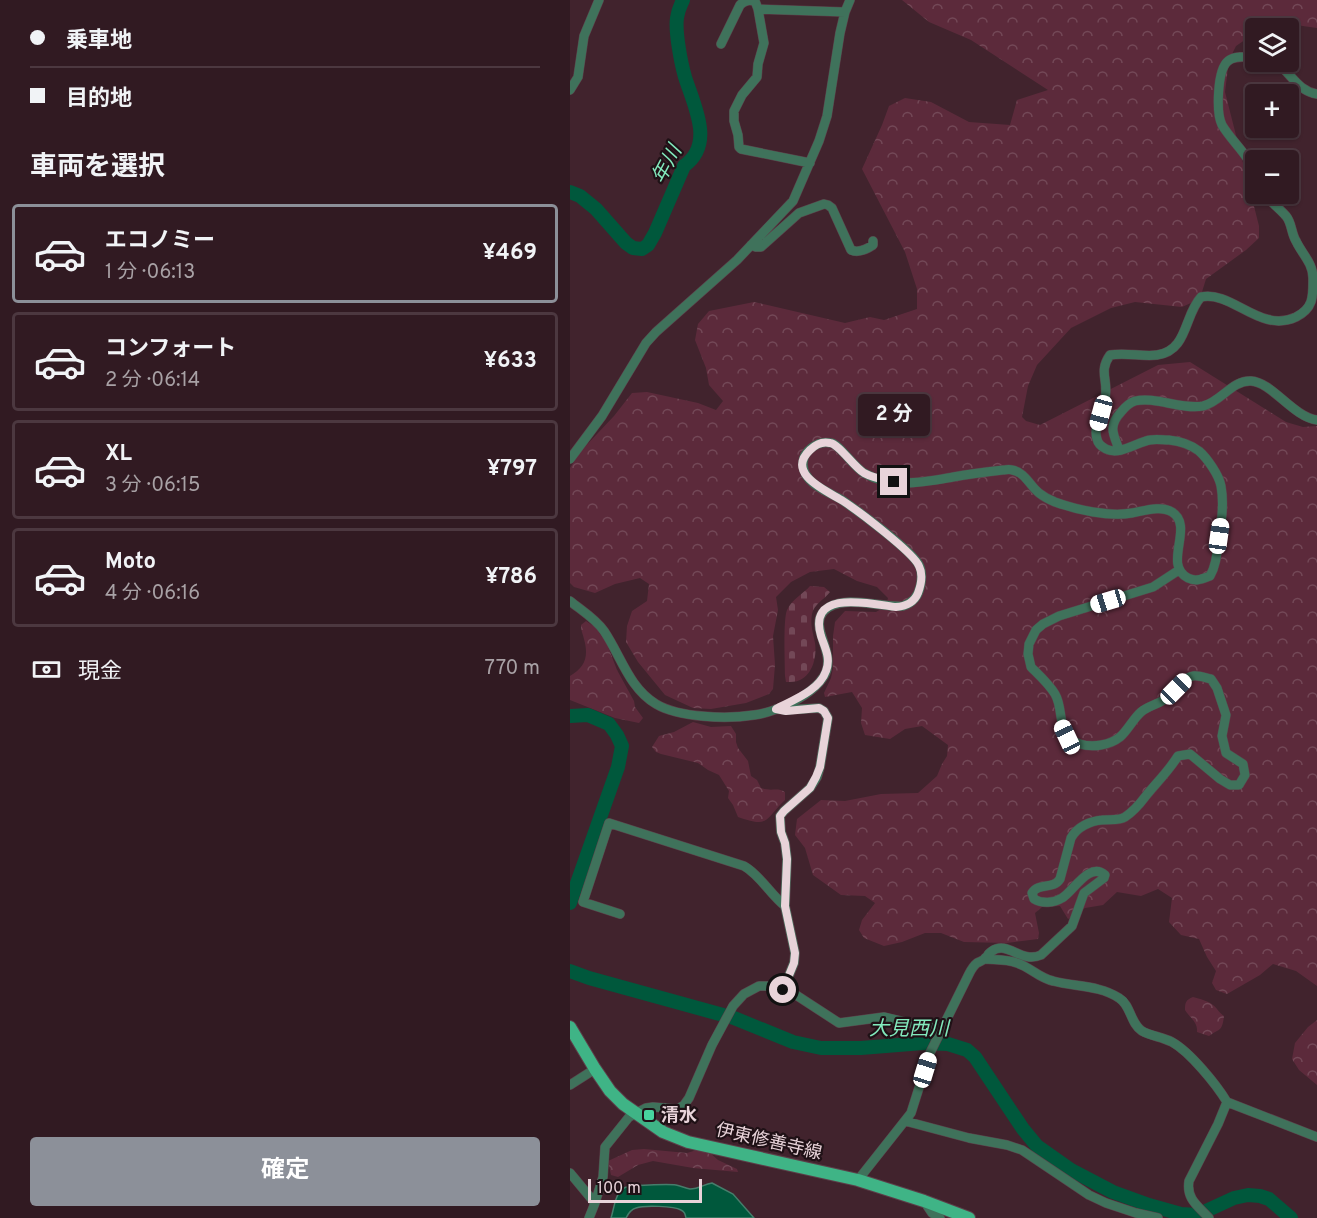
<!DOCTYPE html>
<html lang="ja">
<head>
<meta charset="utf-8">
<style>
	:root { --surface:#311a22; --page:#3d272f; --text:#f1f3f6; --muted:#a8a1a5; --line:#4c3840; --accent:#8c9099 }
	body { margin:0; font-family:Overpass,"Noto Sans JP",sans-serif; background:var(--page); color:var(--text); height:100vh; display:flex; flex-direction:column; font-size:22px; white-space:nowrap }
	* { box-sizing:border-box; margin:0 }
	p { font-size:20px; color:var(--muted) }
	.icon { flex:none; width:33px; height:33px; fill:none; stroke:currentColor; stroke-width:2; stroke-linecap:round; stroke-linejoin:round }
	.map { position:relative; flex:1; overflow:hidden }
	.drawer { display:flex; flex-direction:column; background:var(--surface); width:570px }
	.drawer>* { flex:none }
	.top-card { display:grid; align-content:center; height:132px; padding:0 30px; background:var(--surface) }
	.buttons { position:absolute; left:675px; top:18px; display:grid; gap:12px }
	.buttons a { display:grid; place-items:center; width:54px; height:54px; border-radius:6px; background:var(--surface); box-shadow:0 2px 4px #0004,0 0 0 2px var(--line); font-size:30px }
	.scale { position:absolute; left:18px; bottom:15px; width:114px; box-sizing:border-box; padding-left:6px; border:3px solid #e8d3d9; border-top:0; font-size:16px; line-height:21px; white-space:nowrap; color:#e8d3d9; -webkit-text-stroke:4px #1f1116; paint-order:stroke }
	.end { position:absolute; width:27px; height:27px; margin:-14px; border:8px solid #e8d3d9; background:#111; box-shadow:0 0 0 3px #111 }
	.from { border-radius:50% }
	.bubble { position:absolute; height:42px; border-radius:6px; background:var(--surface); box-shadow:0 2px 4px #0004,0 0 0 2px var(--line); font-size:20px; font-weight:700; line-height:42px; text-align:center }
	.car { position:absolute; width:18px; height:36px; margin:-18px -9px; border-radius:8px; box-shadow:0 0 4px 2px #0007; background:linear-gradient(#fff 24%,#345 0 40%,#fff 0 76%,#345 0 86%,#fff 0) }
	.top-card b { display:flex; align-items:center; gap:21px; height:57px; font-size:22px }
	.top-card b+b { border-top:2px solid var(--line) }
	.top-card i { width:15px; height:15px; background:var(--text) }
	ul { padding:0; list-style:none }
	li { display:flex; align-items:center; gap:18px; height:99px; margin:0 12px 9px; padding:0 18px; border:3px solid var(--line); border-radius:6px }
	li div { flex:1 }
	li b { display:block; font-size:22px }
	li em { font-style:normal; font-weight:700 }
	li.on { border-color:var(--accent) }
	li>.icon { width:54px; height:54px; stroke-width:1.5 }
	h2 { padding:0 30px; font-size:27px; line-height:72px }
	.pay { display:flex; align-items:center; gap:15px; height:66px; padding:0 30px; font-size:22px }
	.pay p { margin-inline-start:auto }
	.action { display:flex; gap:12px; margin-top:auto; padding:12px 30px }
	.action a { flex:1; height:69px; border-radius:6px; background:var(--accent); color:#fff; font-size:24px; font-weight:700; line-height:69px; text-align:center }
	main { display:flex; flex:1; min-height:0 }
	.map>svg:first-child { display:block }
	.forest { fill:url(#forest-crowns) }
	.cemetery { fill:url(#cemetery-stones) }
	.water { fill:#00583c; stroke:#467d6b; stroke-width:1.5 }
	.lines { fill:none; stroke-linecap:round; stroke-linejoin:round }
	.river { stroke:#00583c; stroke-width:14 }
	.minor-casing { stroke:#5c3f49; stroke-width:10 }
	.major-casing { stroke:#5c3f49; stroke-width:14 }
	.minor { stroke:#3f725b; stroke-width:9 }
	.major { stroke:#3fb486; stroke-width:12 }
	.route { stroke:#e8d3d9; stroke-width:8 }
	.poi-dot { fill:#47d49e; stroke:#1f1116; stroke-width:2 }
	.labels { text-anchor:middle; stroke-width:4.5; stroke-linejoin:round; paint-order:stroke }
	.poi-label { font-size:18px; font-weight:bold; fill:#e8d3d9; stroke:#1f1116; text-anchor:start }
	.street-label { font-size:18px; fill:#e8d3d9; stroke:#1f1116 }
	.water-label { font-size:20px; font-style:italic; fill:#83eabd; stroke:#1f1116 }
</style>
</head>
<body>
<main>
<section class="drawer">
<div class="top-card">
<b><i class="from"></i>乗車地</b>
<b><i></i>目的地</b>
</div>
<h2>車両を選択</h2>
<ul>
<li class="on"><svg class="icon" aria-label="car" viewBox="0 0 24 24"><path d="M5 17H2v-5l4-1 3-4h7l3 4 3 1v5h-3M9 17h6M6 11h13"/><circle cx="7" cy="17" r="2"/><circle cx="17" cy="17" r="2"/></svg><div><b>エコノミー</b><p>1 分 · 06:13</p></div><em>¥469</em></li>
<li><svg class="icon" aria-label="car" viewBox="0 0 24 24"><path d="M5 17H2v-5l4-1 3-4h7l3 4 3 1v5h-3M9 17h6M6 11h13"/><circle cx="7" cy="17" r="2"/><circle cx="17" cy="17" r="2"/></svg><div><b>コンフォート</b><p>2 分 · 06:14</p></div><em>¥633</em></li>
<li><svg class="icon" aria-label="car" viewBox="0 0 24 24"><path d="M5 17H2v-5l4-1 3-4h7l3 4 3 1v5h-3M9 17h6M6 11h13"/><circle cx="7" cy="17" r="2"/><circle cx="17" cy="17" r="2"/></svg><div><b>XL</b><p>3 分 · 06:15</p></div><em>¥797</em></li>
<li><svg class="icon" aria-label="car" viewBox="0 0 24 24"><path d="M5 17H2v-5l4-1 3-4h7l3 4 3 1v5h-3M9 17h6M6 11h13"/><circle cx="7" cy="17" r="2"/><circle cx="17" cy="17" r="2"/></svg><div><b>Moto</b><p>4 分 · 06:16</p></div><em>¥786</em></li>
</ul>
<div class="pay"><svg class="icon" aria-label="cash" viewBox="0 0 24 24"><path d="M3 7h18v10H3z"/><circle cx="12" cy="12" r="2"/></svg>現金<p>770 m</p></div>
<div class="action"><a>確定</a></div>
</section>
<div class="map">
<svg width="747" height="1218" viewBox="0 0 747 1218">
	<defs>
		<pattern id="forest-crowns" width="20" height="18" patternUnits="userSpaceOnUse" patternTransform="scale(1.5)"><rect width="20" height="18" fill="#5c2a3b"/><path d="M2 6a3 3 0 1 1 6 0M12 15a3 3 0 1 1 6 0" fill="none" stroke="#734857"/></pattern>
		<pattern id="cemetery-stones" width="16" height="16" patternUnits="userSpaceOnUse" patternTransform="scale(1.5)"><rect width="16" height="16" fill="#5c2a3b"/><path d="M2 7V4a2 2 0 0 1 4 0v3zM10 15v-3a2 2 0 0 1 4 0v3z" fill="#734857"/></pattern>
	</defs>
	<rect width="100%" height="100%" fill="#41232d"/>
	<path class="forest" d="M332,0H747V28L719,24L686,28L685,33L666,46L659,60L655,92L689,226V238L676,250L636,279L631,295L623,302L612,307L565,302L541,308L501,328L467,365L458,386L452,417L456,421L470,425L588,365L620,362L716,422L733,427L747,426V986L726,971L703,964L690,975L657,994L646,990L642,983L646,971L637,957L629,939L611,935L599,922L602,898L588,889L571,896L547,892L533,905L515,908L498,919L490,906L472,907L465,913L469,933L468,939L437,943L394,942L371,933H355L332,942L314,946L294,938L289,930L292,920L305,903L295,896L271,895L243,875L235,848L225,835L227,819L251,800L275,801L311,794L348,793L367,776L372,764L377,756L378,745L352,726L335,729L320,739L295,735L291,723L292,708L282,692L255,697L254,693L261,678L263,668V636L265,622L275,611L306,612L316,606L318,598L307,587L287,581L264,569L240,572L221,582L206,597L208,610L203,636L205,665L203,689L199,694L176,703L141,709L123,708L95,695L68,662L56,642L57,626L62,611L77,601L79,584L70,578L45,584L25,593L4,587L0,583V468L11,451L44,416L62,393L77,392L128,403L146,410L153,401L139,385L136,368L125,340L128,324L139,311L184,302L275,323L300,317L314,320L347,309V289L335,252L292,169L312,125L319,106L335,98L361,102L399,122L440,125L447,100L478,90L401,40L359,22Z
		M16,621L25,627L37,644L47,670L64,701L65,707L73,718L69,723L45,718L0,700V676C15,667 19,657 14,639C13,634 11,631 11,625Z
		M123,722L141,727L161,726L166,734V742L168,748L178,761L181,776L187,780L191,788C202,792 207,787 215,792V800C194,820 200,828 168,817L163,805L158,798L159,791L149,775L138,770L128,763L91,754L86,752L82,747L89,736L104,732Z
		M623,997C630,999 638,1001 643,1005C648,1009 649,1013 654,1016C652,1032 650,1028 639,1036L627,1032C628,1022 620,1018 615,1010C615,1002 616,1000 623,997Z
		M747,1020V1085L729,1070L722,1059L725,1043L738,1027Z
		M74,1149L117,1153L130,1149L140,1153L148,1160L167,1169L168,1172L123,1168L83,1161L68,1165L48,1177L41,1175L38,1161L62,1150Z"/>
	<path class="cemetery" d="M240,586L254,587L260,592C254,600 244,604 242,614C240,624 243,633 245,643C247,656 243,674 230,680C226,682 221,682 216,682L215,676C215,662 213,620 217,610C222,599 233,594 240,586Z"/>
	<path class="water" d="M142,1183L163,1194L184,1218H116C115,1214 115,1212 111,1210C104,1206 74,1205 66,1208C62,1209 58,1214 56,1218H41C44,1209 45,1193 54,1188C59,1185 99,1184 106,1185C111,1186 115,1188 120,1189C129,1189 134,1184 142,1183Z"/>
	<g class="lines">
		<path class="river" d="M0,192L10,196L26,209L56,243L63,248L72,249L78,245L85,233L114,166C145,144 124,106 115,77C111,63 105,32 107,18C108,11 110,6 113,0
			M0,716L18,715L39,724L47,735L52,746L48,767L0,903
			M0,971L19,978L164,1018L223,1042L251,1048H291L353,1043L378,1044L397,1050L405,1057L453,1129L467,1146L501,1170L543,1192L579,1205L611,1214L627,1215L664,1198L678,1195L690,1196L699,1199L721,1218"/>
		<defs>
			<path id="minor" d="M151,44L170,5C175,0 179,0 185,1L188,9
				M686,58C677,57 665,55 658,61C647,70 646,113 652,125C662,142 680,156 686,176
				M705,62C721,72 727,91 747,94
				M0,90L8,77L14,36L29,0
				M240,163L171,149L169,147L168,135L164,121V111L172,95L187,77L188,64L194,43L188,9L275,12
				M181,245L186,247H191L229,213L254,204L258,205L262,208L281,250C288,253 297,249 303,245V241
				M549,449C543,434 538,426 551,412C555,407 559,403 565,401C585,396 611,410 633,406C651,402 662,380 681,381C702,382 723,417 747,420
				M0,459L32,416L76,343L86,332L167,260L223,201L249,141L257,116L270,33L275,12L280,0
				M0,601C11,610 26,619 34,631C51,656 59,688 86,704C109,718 158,719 184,715C206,712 242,696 254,676C268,653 238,628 254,611C271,593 310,608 333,606C342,603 348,597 350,587C352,581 352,570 349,565C340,549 288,511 272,500C259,492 234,484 233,465C232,451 248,440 261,443C269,444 283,466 294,473C322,489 354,482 383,477C400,474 416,472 433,470C436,470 439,469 442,470C455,472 460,486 469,493C474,497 480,500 485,502C507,510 539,517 562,513C574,511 591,505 602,512C625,526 592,565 618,578C626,582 632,579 640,576C647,564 647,550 649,536C652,520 654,502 651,486C649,475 637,458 629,451C621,445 609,441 599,440C593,440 586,439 580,440C567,442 550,456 536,449C532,447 528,444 527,439C523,427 532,411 535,399C539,380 528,372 540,355C556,352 572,357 587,355C618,351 614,315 631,297C662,290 690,334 726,317C744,308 743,296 743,278C743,263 732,254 726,241C721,233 722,223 716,216C709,208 700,201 693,194
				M206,709L216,710L249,708L254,711L258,718L250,767L247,777L240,788L214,811L210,816L211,832L215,843L217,859L215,906L225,953L224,963L213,990
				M50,914L13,902L39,823L174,866C190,875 200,894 215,906
				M415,959C425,960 436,959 447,963C460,967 469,978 483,981C505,987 529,985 549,998C561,1005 560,1023 572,1031C581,1036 592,1037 602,1042C620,1052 646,1084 657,1102L747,1137
				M0,1085L25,1069
				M335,1121L399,1138L437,1145L452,1150L519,1195L536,1203L566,1213L588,1218
				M0,1173L25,1203
				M288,1180L341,1113L360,1053L399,974C401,970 403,966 407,963C409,962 414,960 415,958C421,953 415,956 422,951C438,940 451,964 471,955L502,926L514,893L534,878L535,875C519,861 503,892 492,898C484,903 472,904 464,899L462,893C469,882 483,890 490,879L501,838C507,827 520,821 532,820C540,819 549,821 555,817C564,811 569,805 575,797C586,783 598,772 608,756L620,754L650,779L660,785H669L675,775L673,764L656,753L652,736L656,715L647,688L641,679C636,678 628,675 623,676C614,677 605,690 599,696C591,704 579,705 571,712C563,719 558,730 550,737C540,745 523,748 510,744C485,736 495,711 485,694C479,684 469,675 461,667L458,654L459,644L466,630L473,624L489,616L583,587L609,570
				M354,1201L362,1213L370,1218
				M19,1218L25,1203L33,1177L35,1147L59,1117L76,1108L83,1107L108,1109L114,1105L119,1098L142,1045L163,1006L174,994L189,986H198L213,990L226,995L269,1023L314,1017L356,1027H373
				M639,1218C628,1206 616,1199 619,1181L648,1124L657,1102"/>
			<path id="major" d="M0,1027L25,1069L40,1091L53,1104L93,1132L118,1142L288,1180L354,1201L399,1218"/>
		</defs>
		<use href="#minor" class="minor-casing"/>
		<use href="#major" class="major-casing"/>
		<use href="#minor" class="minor"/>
		<use href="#major" class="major"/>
	</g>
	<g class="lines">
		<path class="route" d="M213,990L224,963L225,953L215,906L217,859L215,843L211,832L210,816L214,811L240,788L246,777L250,767L258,718L254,711L249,708L216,711L206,709C223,700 249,691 256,671C261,658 255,648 251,636C237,588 302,604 326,607C336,606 344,603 348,593C351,585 353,574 349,566C344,553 287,510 273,501C257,491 215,474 240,450C246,444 252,441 260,443C269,444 283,466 294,473C303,478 314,480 324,482"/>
	</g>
	<rect class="poi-dot" x="73" y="1109" width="12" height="12" rx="3"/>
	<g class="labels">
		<g class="poi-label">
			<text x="91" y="1121">清水</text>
		</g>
		<g class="street-label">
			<text transform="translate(199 1141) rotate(13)" y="6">伊東修善寺線</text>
		</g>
		<g class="water-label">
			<text transform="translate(96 164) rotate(-62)" y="7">年川</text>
			<text x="339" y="1035">大見西川</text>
		</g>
	</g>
</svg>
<div class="buttons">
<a><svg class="icon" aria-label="layers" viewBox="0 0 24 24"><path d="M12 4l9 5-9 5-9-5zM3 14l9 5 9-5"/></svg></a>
<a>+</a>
<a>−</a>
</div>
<div class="scale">100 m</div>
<i class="end from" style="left:213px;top:990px"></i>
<i class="end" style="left:324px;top:482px"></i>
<div class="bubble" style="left:288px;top:394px;width:72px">2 分</div>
<i class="car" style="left:531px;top:413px;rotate:195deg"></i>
<i class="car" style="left:649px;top:536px;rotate:8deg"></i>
<i class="car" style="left:538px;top:601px;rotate:253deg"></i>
<i class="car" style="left:606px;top:689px;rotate:45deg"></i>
<i class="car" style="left:497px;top:737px;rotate:335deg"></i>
<i class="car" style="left:355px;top:1070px;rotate:17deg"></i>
</div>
</main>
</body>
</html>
